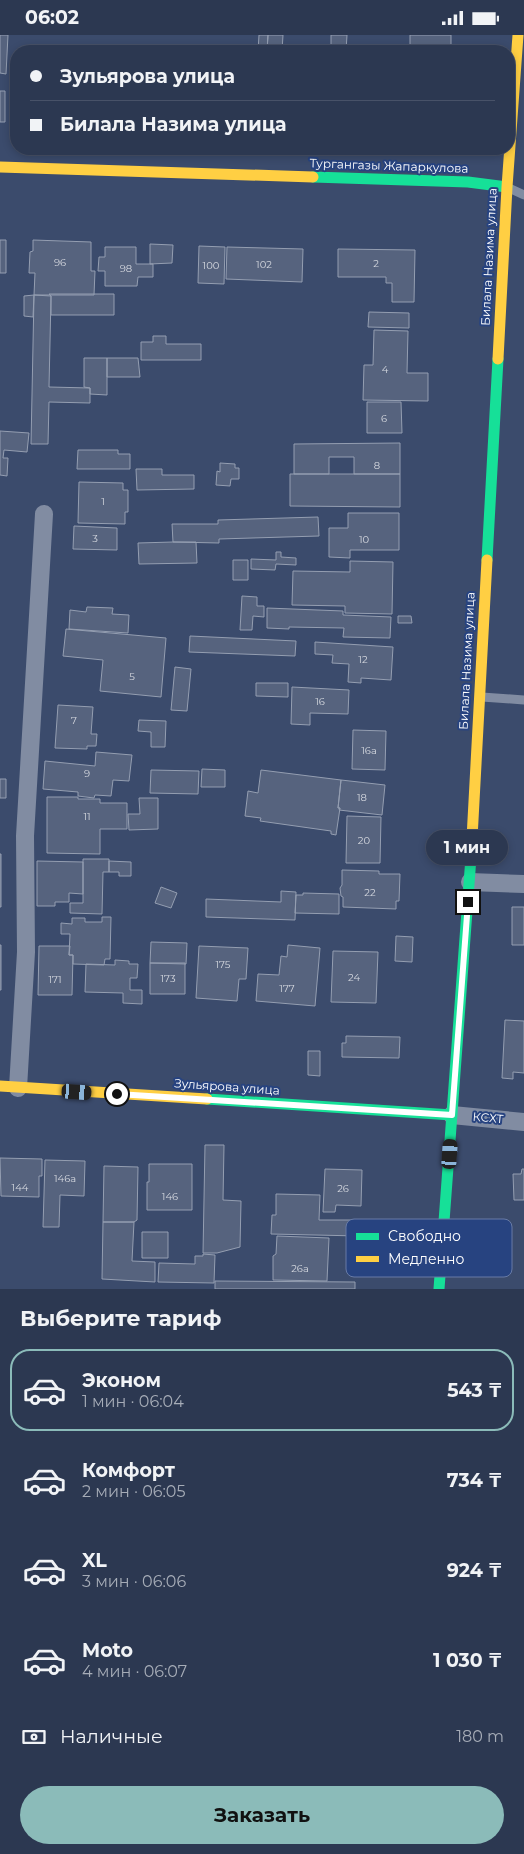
<!DOCTYPE html>
<html lang="ru">
<head>
<meta charset="utf-8">
<style>
	:root { --surface:#2c3851; --page:#38435b; --text:#f1f3f6; --muted:#a6acb7; --line:#485268; --accent:#8bbbb9 }
	body { margin:0; font-family:Montserrat,sans-serif; background:var(--page); color:var(--text); height:100vh; display:flex; flex-direction:column; font-size:19px; white-space:nowrap }
	* { box-sizing:border-box; margin:0 }
	p { font-size:16px; color:var(--muted) }
	.icon { flex:none; width:28px; height:28px; fill:none; stroke:currentColor; stroke-width:2; stroke-linecap:round; stroke-linejoin:round }
	.map { position:relative; height:1254px; overflow:hidden }
	.details { display:flex; flex-direction:column; background:var(--surface); flex:1 }
	.details>* { flex:none }
	.guide { position:absolute; left:10px; top:10px; width:505px; height:110px; border-radius:20px; box-shadow:0 2px 8px #0003,0 0 0 1px var(--line); display:grid; align-content:center; height:110px; padding:0 20px; background:var(--surface) }
	.end { position:absolute; width:22px; height:22px; margin:-11px; border:6px solid #fff; background:#111; box-shadow:0 0 0 2px #111 }
	.from { border-radius:50% }
	.bubble { position:absolute; height:35px; border-radius:18px; background:var(--surface); box-shadow:0 2px 8px #0003,0 0 0 1px var(--line); font-size:16px; font-weight:700; line-height:35px; text-align:center }
	.car { position:absolute; width:15px; height:30px; margin:-15px -8px; border-radius:6px; box-shadow:0 0 4px 1px #0007; background:linear-gradient(#222 24%,#8ab4d8 0 40%,#222 0 76%,#8ab4d8 0 86%,#222 0) }
	.guide b { display:flex; align-items:center; gap:18px; height:48px; font-size:19px }
	.guide b+b { border-top:1px solid var(--line) }
	.guide i { width:12px; height:12px; background:var(--text) }
	ul { padding:0; list-style:none }
	li { display:flex; align-items:center; gap:15px; height:82px; margin:0 10px 8px; padding:0 10px; border:2px solid transparent; border-radius:20px }
	li div { flex:1 }
	li b { display:block; font-size:19px }
	li em { font-style:normal; font-weight:700 }
	li.on { border-color:var(--accent) }
	li>.icon { width:45px; height:45px; stroke-width:1.5 }
	h2 { padding:0 20px; font-size:22px; line-height:60px }
	.pay { display:flex; align-items:center; gap:12px; height:55px; padding:0 20px; font-size:19px }
	.pay p { margin-inline-start:auto }
	.primary-button { display:flex; gap:10px; margin-top:auto; padding:10px 20px }
	.primary-button a { flex:1; height:58px; border-radius:30px; background:var(--accent); color:#111; font-size:20px; font-weight:700; line-height:58px; text-align:center }
	.status { display:flex; justify-content:space-between; align-items:center; height:35px; padding:0 25px; background:var(--surface); direction:ltr }
	.status svg { height:14px; fill:currentColor }
	.map>svg:first-child { display:block }
	.building { fill:#56637e; stroke:#949eb1 }
	.lines { fill:none; stroke-linecap:round; stroke-linejoin:round }
	.lane { stroke:#818ca2; stroke-width:9 }
	.street { stroke:#818ca2; stroke-width:18 }
	.fast { stroke:#16e098; stroke-width:11 }
	.slow { stroke:#ffcf43; stroke-width:11 }
	.route { stroke:#fff; stroke-width:6 }
	.labels { text-anchor:middle; stroke-width:4; stroke-linejoin:round; paint-order:stroke }
	.number-label { font-size:10px; fill:#d5d8df }
	.street-label { font-size:12px; fill:#fff; stroke:#274380 }
	.key { fill:#274380; stroke:#687ba6; stroke-width:1 }
	.key-label { font-size:14px; fill:#fff }
</style>
</head>
<body>
<div class="status"><b>06:02</b><svg viewBox="0 0 49 12"><path d="M0 12V9h3v3zM5 12V6h3v6zM10 12V3h3v9zM15 12V0h3v12zM26 1h20v11H26zM47 4h2v5h-2z"/></svg></div>
<div class="map">
<svg width="524" height="1254" viewBox="0 0 524 1254">
	<rect width="100%" height="100%" fill="#3b4b6c"/>
	<path class="building" d="M0,0H8L6,39L0,38Z
		M259,0H268L267,16H258Z
		M268,0H283L282,16H267Z
		M331,0H347L346,16H331Z
		M410,0H451V10H410Z
		M408,12L452,13V16H408Z
		M0,56H5V87H0Z
		M0,205H6V238H0Z
		M33,205L91,207V236H95L94,260H34L35,238H29L30,217L33,216Z
		M150,209L173,210L172,228L150,229Z
		M199,211L225,212L224,249L198,248Z
		M105,212H136V229H153V242H138L137,251H105V236H98L99,222H105Z
		M227,212L303,214L302,247L226,244Z
		M338,214L415,215L414,267H392V248H386V242H338Z
		M49,259H114V280H51V261Z
		M34,260L51,261L49,352L90,353V368L49,367L48,409H31Z
		M34,260L33,282L24,281V261Z
		M369,277L409,278V293L368,292Z
		M374,295L408,296L407,338H428V366L363,365L364,330H373Z
		M153,301H166V309H201V325H141V307H153Z
		M84,323H107V360L90,359V353L84,352Z
		M107,323H138L140,342H107Z
		M367,367H401L402,398H367Z
		M0,396L29,398L27,417L4,415L3,423H8L7,441L0,440Z
		M400,408V439H354V422H329V439H294V409Z
		M78,415H118V419H130V434H77Z
		M220,428L235,429V433H239V444H231L230,451L216,450L217,436L220,437Z
		M136,434H162V440H194V454L137,455Z
		M290,439H400V472L290,471Z
		M79,447L123,448V455H128V477H125V489L78,488Z
		M348,478H399V515H350V523L329,522V493H348Z
		M318,482L319,501L219,504V508L173,507L172,489H218V485Z
		M74,491L117,493V515L73,514Z
		M173,507H196L197,528L139,529L138,508Z
		M276,517H281V522L296,523V530L276,529L275,535L251,534V524L276,525Z
		M233,525H248V545H233Z
		M350,526L393,527L392,579L345,578V571L292,570L293,536L350,537Z
		M242,561L257,562V571H264V582L253,581L252,595H240Z
		M87,572L113,573L112,579L129,580L128,598L69,594L70,575L86,577Z
		M267,573L343,576V580L391,582L390,603L343,602L344,593L289,592V594L267,593Z
		M398,581H411L412,588H398Z
		M66,594L166,603L161,662L100,656L103,625L63,621Z
		M190,601L296,606L295,621L189,617Z
		M315,607L393,612L391,645L361,643V648L348,647L349,629L332,628L333,620L315,619Z
		M175,632L191,634L187,676L171,675Z
		M256,648H288V662L256,661Z
		M292,652L349,655L348,679L310,678V690L291,689Z
		M58,670L93,672L91,699H97L96,711H87V714L55,713Z
		M139,685L166,686L165,712H151V697L138,696Z
		M353,695L386,696L385,735L352,734Z
		M96,717L132,720L129,746L113,745L111,761L95,760L94,763L78,761V757L43,754L45,726L95,731Z
		M202,734L225,735V752H201Z
		M151,735L199,736L198,759L150,758Z
		M261,735L341,745L338,773H340L336,800L331,799V796L260,786L261,783L245,781L248,756L258,758Z
		M0,744H6V763H0Z
		M341,745L385,750L382,780L339,775L340,773H338Z
		M47,762H78V764H100V768H127V794H100V819L47,818Z
		M139,763H158V794L129,795L128,779H140Z
		M347,781L381,782L380,828H346Z
		M0,819H1V872H0Z
		M83,824H109V837H103L102,879L70,878V868H83Z
		M37,826L83,827V859L69,858V867H55V871H37Z
		M109,826L131,827V841H119V837H109Z
		M342,835L379,836V839H400L399,866H396V874L343,872V862L341,861L340,853L342,850Z
		M161,852L177,858L171,873L155,868Z
		M281,856L296,857L295,885L206,882V864L281,867Z
		M303,858L339,859V879L295,878L296,860H303Z
		M512,872H524V910H512Z
		M102,882H111L110,924H105L104,930L73,929V920H69L70,899H61V888L72,889V883H85V887H102Z
		M396,901L413,902L412,927L395,926Z
		M151,907L187,908L186,929L150,928Z
		M0,910H1V955H0Z
		M288,910L320,913L315,971L256,966L258,939L279,940L281,921L287,922Z
		M39,911H70L69,920H73L72,960H38Z
		M199,911L248,913L246,944H239L237,966L196,963Z
		M333,916L378,917L376,968L331,967Z
		M115,925L129,926V929H138L137,943H130V955H142V969L123,968V958L85,957L86,929L115,930Z
		M150,928H185V959H150Z
		M505,985L524,986V1038L513,1037V1044L502,1043Z
		M346,1001L400,1002L399,1023L342,1022V1008H346Z
		M308,1016H320V1041L308,1040Z
		M205,1110H224L223,1165L241,1166L240,1212L217,1218H203Z
		M0,1123L42,1124V1141H39V1162L1,1161Z
		M45,1125L85,1126L84,1161L60,1160L59,1192H43Z
		M149,1129H192V1175H147V1147H149Z
		M104,1131L138,1132L137,1185L134,1187H103Z
		M325,1134L362,1135L361,1171L336,1170L335,1177H323Z
		M522,1134H524V1165H514L513,1139H521Z
		M276,1159L320,1160L319,1185H359V1201L271,1199L272,1180H276Z
		M103,1187H134L132,1226L155,1227V1247L102,1244Z
		M142,1197H168V1223H142Z
		M277,1201L329,1203L327,1246L273,1245V1221L276,1219Z
		M203,1219L215,1220L214,1248L158,1247L159,1228L195,1229V1221H203Z
		M215,1246L355,1247V1254H215Z"/>
	<g class="lines">
		<path class="lane" d="M509,153L524,160
			M482,662L524,665"/>
		<path class="street" d="M470,847L524,849
			M18,1053L26,917L25,801L44,479
			M452,1080L524,1087"/>
		<path class="fast" d="M313,142L468,147L507,152
			M487,525L498,324
			M207,1064L452,1080
			M439,1254L471,822"/>
		<path class="slow" d="M0,132L313,142
			M498,324L507,152L518,0
			M471,822L487,525
			M0,1051L207,1064"/>
	</g>
	<g class="lines">
		<path class="route" d="M117,1059L452,1080L468,867"/>
	</g>
	<g class="labels">
		<g class="number-label">
			<text x="60" y="231">96</text>
			<text x="376" y="232">2</text>
			<text x="264" y="233">102</text>
			<text x="211" y="234">100</text>
			<text x="126" y="237">98</text>
			<text x="385" y="338">4</text>
			<text x="384" y="387">6</text>
			<text x="377" y="434">8</text>
			<text x="103" y="470">1</text>
			<text x="95" y="507">3</text>
			<text x="364" y="508">10</text>
			<text x="363" y="628">12</text>
			<text x="132" y="645">5</text>
			<text x="320" y="670">16</text>
			<text x="74" y="689">7</text>
			<text x="369" y="719">16а</text>
			<text x="87" y="742">9</text>
			<text x="362" y="766">18</text>
			<text x="87" y="785">11</text>
			<text x="364" y="809">20</text>
			<text x="370" y="861">22</text>
			<text x="223" y="933">175</text>
			<text x="354" y="946">24</text>
			<text x="168" y="947">173</text>
			<text x="55" y="948">171</text>
			<text x="287" y="957">177</text>
			<text x="65" y="1147">146а</text>
			<text x="20" y="1156">144</text>
			<text x="343" y="1157">26</text>
			<text x="170" y="1165">146</text>
			<text x="300" y="1237">26а</text>
		</g>
		<g class="street-label">
			<text transform="translate(389 131) rotate(2)" y="4">Тургангазы Жапаркулова</text>
			<text transform="translate(489 222) rotate(-87)" y="4">Билала Назима улица</text>
			<text transform="translate(467 626) rotate(-87)" y="4">Билала Назима улица</text>
			<text transform="translate(227 1052) rotate(4)" y="4">Зульярова улица</text>
			<text transform="translate(488 1083) rotate(5)" y="4">КСХТ</text>
		</g>
	</g>
	<rect x="346" y="1184" width="166" height="58" rx="8" class="key"/>
	<rect x="356" y="1198" width="23" height="7" fill="#16e098"/>
	<rect x="356" y="1221" width="23" height="6" fill="#ffcf43"/>
	<g class="key-label">
		<text x="388" y="1206">Свободно</text>
		<text x="388" y="1229">Медленно</text>
	</g>
</svg>
<i class="end from" style="left:117px;top:1059px"></i>
<i class="end" style="left:468px;top:867px"></i>
<div class="bubble" style="left:426px;top:795px;width:82px">1 мин</div>
<i class="car" style="left:77px;top:1057px;rotate:94deg"></i>
<i class="car" style="left:450px;top:1119px;rotate:4deg"></i>
<div class="guide">
<b><i class="from"></i>Зульярова улица</b>
<b><i></i>Билала Назима улица</b>
</div>
</div>
<section class="details">
<h2>Выберите тариф</h2>
<ul>
<li class="on"><svg class="icon" aria-label="car" viewBox="0 0 24 24"><path d="M5 17H2v-5l4-1 3-4h7l3 4 3 1v5h-3M9 17h6M6 11h13"/><circle cx="7" cy="17" r="2"/><circle cx="17" cy="17" r="2"/></svg><div><b>Эконом</b><p>1 мин · 06:04</p></div><em>543 ₸</em></li>
<li><svg class="icon" aria-label="car" viewBox="0 0 24 24"><path d="M5 17H2v-5l4-1 3-4h7l3 4 3 1v5h-3M9 17h6M6 11h13"/><circle cx="7" cy="17" r="2"/><circle cx="17" cy="17" r="2"/></svg><div><b>Комфорт</b><p>2 мин · 06:05</p></div><em>734 ₸</em></li>
<li><svg class="icon" aria-label="car" viewBox="0 0 24 24"><path d="M5 17H2v-5l4-1 3-4h7l3 4 3 1v5h-3M9 17h6M6 11h13"/><circle cx="7" cy="17" r="2"/><circle cx="17" cy="17" r="2"/></svg><div><b>XL</b><p>3 мин · 06:06</p></div><em>924 ₸</em></li>
<li><svg class="icon" aria-label="car" viewBox="0 0 24 24"><path d="M5 17H2v-5l4-1 3-4h7l3 4 3 1v5h-3M9 17h6M6 11h13"/><circle cx="7" cy="17" r="2"/><circle cx="17" cy="17" r="2"/></svg><div><b>Moto</b><p>4 мин · 06:07</p></div><em>1 030 ₸</em></li>
</ul>
<div class="pay"><svg class="icon" aria-label="cash" viewBox="0 0 24 24"><path d="M3 7h18v10H3z"/><circle cx="12" cy="12" r="2"/></svg>Наличные<p>180 m</p></div>
<div class="primary-button"><a>Заказать</a></div>
</section>
</body>
</html>
